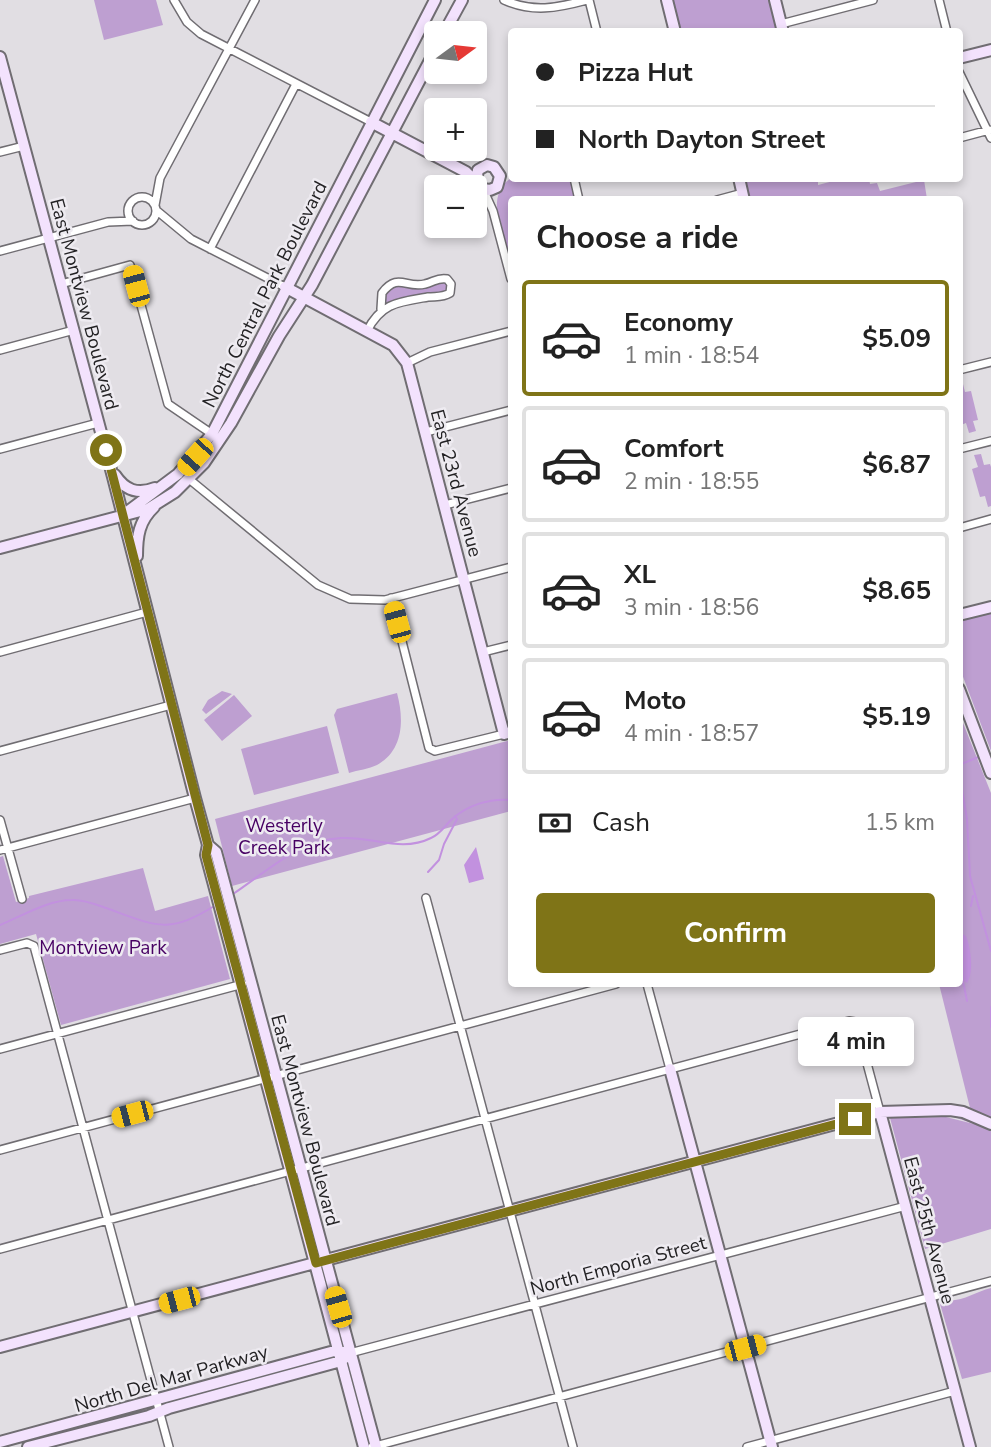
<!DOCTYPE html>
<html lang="en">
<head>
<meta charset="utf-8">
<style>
	:root { --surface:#fff; --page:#f6f6f6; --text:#222; --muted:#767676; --line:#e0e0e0; --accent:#7f7417 }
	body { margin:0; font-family:"Nunito Sans",sans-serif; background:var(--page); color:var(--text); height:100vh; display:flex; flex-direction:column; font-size:26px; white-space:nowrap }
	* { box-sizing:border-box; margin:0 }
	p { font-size:23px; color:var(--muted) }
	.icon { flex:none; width:38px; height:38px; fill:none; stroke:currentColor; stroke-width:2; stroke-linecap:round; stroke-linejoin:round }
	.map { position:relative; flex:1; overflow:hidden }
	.sheet { position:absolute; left:508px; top:196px; width:455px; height:791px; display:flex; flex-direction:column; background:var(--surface); border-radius:7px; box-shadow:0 4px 10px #0003 }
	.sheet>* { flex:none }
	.hud { position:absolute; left:508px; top:28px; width:455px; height:154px; border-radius:7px; box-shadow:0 4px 10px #0003; display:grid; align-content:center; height:154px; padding:0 28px; background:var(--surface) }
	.needle { width:46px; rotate:75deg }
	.fabs { position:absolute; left:424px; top:21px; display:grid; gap:14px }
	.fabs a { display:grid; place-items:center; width:63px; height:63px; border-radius:7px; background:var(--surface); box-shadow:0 4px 10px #0003; font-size:35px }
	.end { position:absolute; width:32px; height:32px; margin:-16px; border:9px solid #7f7417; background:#fff; box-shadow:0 0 0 4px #fff }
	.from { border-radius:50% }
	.bubble { position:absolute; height:49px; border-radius:7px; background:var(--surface); box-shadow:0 4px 10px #0003; font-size:23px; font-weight:700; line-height:49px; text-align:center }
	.car { position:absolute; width:21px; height:42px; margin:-21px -10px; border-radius:9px; box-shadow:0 0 5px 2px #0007; background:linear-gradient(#f5c518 24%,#345 0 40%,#f5c518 0 76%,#345 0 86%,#f5c518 0) }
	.hud b { display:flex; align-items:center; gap:24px; height:66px; font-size:26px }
	.hud b+b { border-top:2px solid var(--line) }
	.hud i { width:18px; height:18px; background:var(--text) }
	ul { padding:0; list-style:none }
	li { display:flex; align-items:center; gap:21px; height:116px; margin:0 14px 10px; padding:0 14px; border:4px solid var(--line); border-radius:7px }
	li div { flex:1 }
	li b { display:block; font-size:26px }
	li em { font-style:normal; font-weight:700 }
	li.selected { border-color:var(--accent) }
	li>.icon { width:63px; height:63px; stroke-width:1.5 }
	h2 { padding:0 28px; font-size:32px; line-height:84px }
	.pay { display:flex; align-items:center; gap:18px; height:77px; padding:0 28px; font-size:26px }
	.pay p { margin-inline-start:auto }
	.primary-button { display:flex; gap:14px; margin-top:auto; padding:14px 28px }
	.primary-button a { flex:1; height:80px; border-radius:7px; background:var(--accent); color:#fff; font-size:28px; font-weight:700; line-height:80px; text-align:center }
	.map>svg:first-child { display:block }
	.green { fill:#be9fd1 }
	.water { fill:#c291df }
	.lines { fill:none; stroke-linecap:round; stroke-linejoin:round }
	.stream { stroke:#c291df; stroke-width:2 }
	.street-casing { stroke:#706d72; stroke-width:10 }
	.secondary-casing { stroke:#706d72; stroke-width:14 }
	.street { stroke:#fff; stroke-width:7 }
	.secondary { stroke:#f3e2fd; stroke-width:10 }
	.route { stroke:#7f7417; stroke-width:9 }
	.labels { text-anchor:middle; stroke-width:5; stroke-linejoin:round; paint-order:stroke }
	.street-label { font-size:19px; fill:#232224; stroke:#eeebf1 }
	.park-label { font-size:19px; fill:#470063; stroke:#eeebf1 }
</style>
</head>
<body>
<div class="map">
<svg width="991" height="1447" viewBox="0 0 991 1447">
	<rect width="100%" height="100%" fill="#e1dee3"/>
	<path class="green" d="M94,0H156L163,25L104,40Z
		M667,0H775L783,31H675Z
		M511,178L570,179L575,199L511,200V262C504,237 483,196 511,178Z
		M739,179H826L818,182V185L841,179H869L870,184L877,183L880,191L924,180L927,199H744Z
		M438,281L448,283L446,293L429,294L384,305L387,291L398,284Z
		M962,380L965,392L971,391L978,420L973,421L976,431L969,433L966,423L961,425L959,381Z
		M981,454L984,465L990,464L991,467V506L988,507L985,496L980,497L972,469L978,467L974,455Z
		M991,610V751L959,666V618Z
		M222,691L232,694L206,714L202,710L208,700Z
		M397,693C404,719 404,750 377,765C369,769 358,770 349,773L334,715L337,709Z
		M234,695L252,716L222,741L204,720Z
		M959,713L991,793V1229L925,1249L890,1118L946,1117L974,1124L951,1116H897L948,1113L973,1120L939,984H959Z
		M327,726L339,773L254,795L241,749Z
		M511,740V811L232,886L215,819Z
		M3,856L16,902L29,898V896L143,868L155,911L208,896L230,979L61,1025L36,934L0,944V857Z
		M991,1288V1372L962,1379L940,1304L944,1300C962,1303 974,1292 991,1288Z"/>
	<path class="water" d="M476,847L484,879L469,883L464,865Z
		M959,932L966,936C971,948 974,973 967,983L959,977Z"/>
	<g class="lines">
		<path class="stream" d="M961,763V784L967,819L970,876L991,951
			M959,765L981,756
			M428,872L439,860L444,844L457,819L455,816
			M233,894C266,872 299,840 341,838C372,836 401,853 431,838C439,835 445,826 451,820C467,805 490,798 511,800
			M971,906L973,896
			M0,925C22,916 48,900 72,900C84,899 97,905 109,909C158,927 169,934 216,905
			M959,930L960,928
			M963,981L967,1001
			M991,1007V1027"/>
		<defs>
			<path id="street" d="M174,0L187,22L201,34L371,122
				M504,0C533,13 557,8 587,0
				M589,0L597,32
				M939,0L947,32
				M781,24L873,0
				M959,72L991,138
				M959,138L989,130
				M0,152L24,146
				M574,178L579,200
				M483,189L493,211L511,279
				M128 211a14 14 0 1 1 28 0a14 14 0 1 1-28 0Z
				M717,200L743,193
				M155,205L160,178L255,0
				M156,210L191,239L285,287
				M210,249L296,84
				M0,251L108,222L133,221
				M61,284L130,265L168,404L212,434
				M367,331C381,303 398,302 428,297C436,296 442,298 450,293L451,284L447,279C438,277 434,282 425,284C406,289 398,272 382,293L381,309
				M0,350L74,330
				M407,363L430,352L511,331
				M959,370L991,362
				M426,432L511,410
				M0,449L98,423
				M959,449L991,441
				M189,479L318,585L350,599L385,600L511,567
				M445,505L511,488
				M959,528L991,519
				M391,598L429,748L435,751L504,734
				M0,652L147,612
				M483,652L511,645
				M0,751L171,705
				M0,820L22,899
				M0,850L195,798
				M426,898L573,1447
				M0,950L27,943L34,946L169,1447
				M647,984L670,1069
				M0,1049L243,984
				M0,1150L616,984
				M0,1249L849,1021L855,1022L857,1026L880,1112
				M350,1353L906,1206
				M372,1447L991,1281
				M747,1447L955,1391"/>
			<path id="secondary" d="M667,0L675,32
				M775,0L783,32
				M444,33L462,0
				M0,57L113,477L195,798L208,845L216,852L376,1447
				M959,58L991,50
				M371,122L466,172L483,189L490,190L497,187L500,176L494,167L487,165L478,170L476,181
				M739,178L744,200
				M285,287L393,345L407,363L504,734L511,732
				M115,475C125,490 137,495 155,488
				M123,515L178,474L212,434L435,0
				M0,548L148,509L175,492L204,463L231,423L279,336L312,285L436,49
				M137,556C137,536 139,521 154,507
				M959,615L991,607
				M959,689L991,773
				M208,845L206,855L364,1447
				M670,1069L772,1447
				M880,1112L970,1447
				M0,1347L880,1112L950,1110L963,1112L991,1124
				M0,1442L338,1350L344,1352
				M28,1447L149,1416L169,1408L341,1361L346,1357"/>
		</defs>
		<use href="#street" class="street-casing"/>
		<use href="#secondary" class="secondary-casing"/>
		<use href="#street" class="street"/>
		<use href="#secondary" class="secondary"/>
	</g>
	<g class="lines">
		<path class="route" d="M106,450L208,845L206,855L316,1263L855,1119"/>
	</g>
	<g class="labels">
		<g class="street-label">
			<text transform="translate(264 294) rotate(-63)" y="7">North Central Park Boulevard</text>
			<text transform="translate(85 304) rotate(75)" y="7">East Montview Boulevard</text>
			<text transform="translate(457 483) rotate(75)" y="7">East 23rd Avenue</text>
			<text transform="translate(306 1120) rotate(75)" y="7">East Montview Boulevard</text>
			<text transform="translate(930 1230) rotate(75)" y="7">East 25th Avenue</text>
			<text transform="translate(618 1265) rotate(-15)" y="7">North Emporia Street</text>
			<text transform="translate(171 1378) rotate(-16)" y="7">North Del Mar Parkway</text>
		</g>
		<g class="park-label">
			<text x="284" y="832">Westerly<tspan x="284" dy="22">Creek Park</tspan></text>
			<text x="103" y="954">Montview Park</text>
		</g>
	</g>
</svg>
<div class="fabs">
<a><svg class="needle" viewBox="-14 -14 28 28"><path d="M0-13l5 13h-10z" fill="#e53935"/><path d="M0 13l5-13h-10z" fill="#767676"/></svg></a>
<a>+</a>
<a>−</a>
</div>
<i class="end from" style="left:106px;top:450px"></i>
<i class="end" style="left:855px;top:1119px"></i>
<div class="bubble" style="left:798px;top:1017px;width:116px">4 min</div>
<i class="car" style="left:136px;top:286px;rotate:345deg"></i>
<i class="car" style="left:195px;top:457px;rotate:222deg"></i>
<i class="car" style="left:397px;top:622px;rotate:345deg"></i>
<i class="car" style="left:132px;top:1114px;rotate:255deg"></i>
<i class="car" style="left:179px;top:1300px;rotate:255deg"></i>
<i class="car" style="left:338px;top:1307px;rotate:344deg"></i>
<i class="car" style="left:745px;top:1348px;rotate:75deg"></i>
<div class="hud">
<b><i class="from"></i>Pizza Hut</b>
<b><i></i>North Dayton Street</b>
</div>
<section class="sheet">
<h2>Choose a ride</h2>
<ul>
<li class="selected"><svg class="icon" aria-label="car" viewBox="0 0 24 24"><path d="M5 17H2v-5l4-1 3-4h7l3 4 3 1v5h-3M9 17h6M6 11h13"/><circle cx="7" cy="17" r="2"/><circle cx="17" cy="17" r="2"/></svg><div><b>Economy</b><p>1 min · 18:54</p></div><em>$5.09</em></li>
<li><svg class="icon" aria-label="car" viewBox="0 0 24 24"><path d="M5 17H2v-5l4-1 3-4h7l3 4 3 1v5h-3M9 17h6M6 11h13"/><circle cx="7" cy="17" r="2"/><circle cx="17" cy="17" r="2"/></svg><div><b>Comfort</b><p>2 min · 18:55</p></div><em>$6.87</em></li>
<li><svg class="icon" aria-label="car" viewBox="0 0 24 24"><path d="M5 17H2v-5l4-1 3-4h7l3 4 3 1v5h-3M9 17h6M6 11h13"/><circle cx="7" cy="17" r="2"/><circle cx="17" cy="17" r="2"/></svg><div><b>XL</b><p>3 min · 18:56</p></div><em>$8.65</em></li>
<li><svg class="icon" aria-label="car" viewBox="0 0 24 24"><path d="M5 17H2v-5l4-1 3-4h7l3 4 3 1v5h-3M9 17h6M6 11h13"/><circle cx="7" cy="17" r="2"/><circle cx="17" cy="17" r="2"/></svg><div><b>Moto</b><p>4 min · 18:57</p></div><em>$5.19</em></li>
</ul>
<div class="pay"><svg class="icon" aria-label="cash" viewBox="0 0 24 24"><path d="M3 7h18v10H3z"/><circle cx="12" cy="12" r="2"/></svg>Cash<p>1.5 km</p></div>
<div class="primary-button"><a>Confirm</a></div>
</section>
</div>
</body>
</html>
